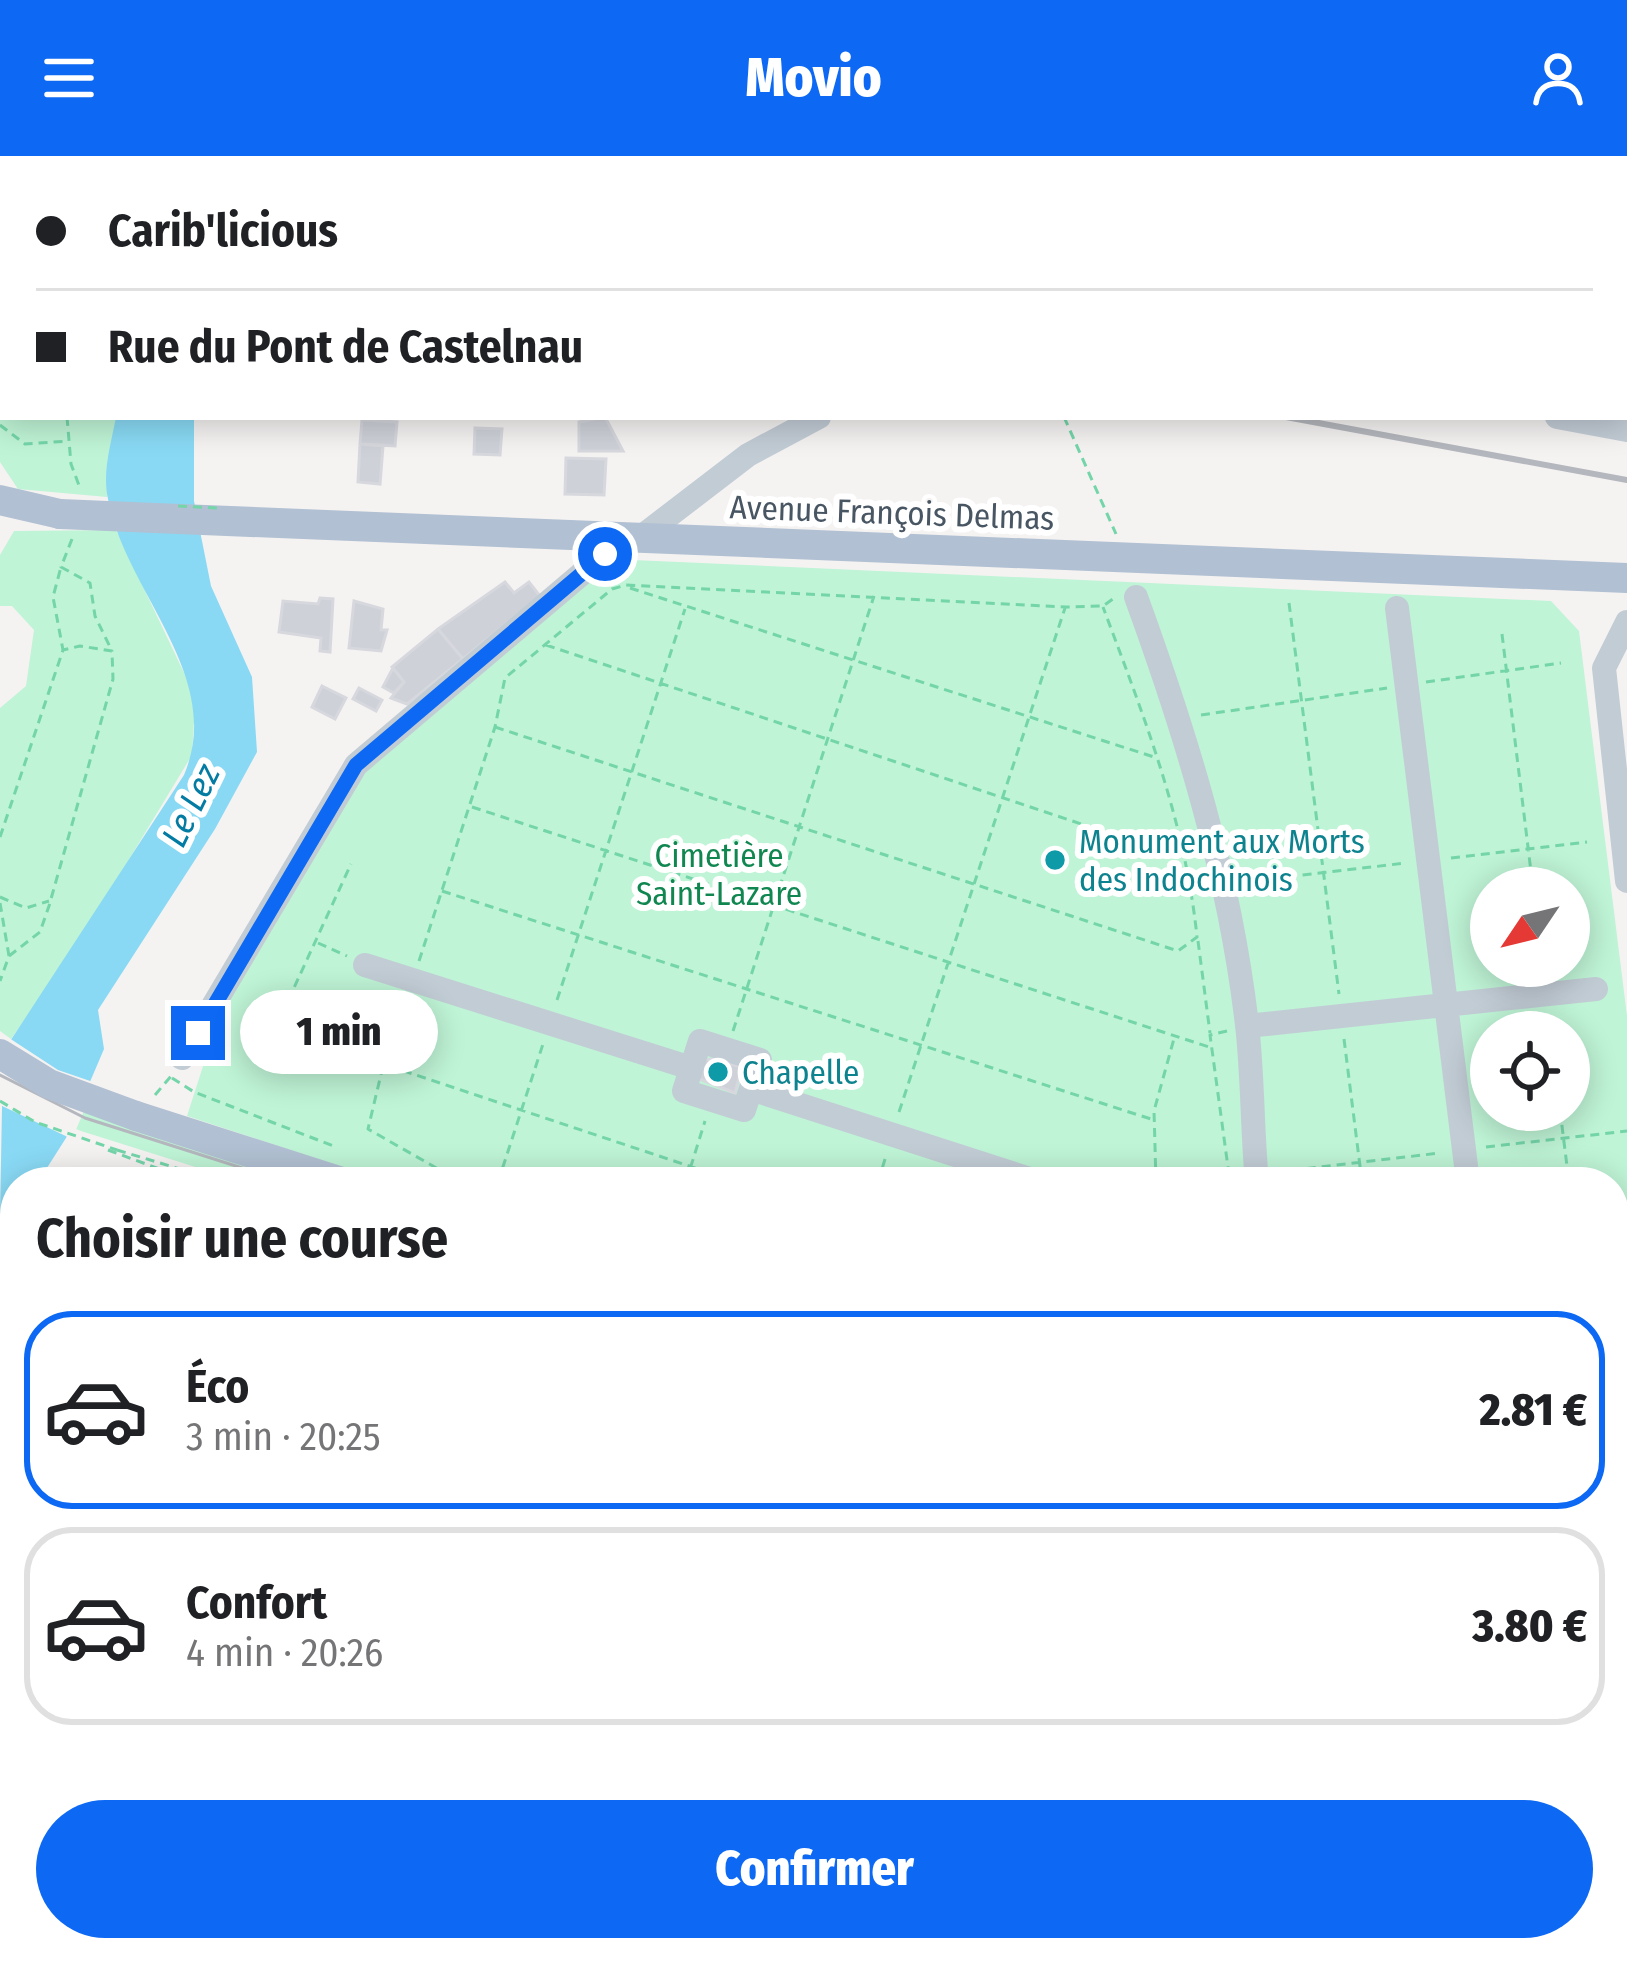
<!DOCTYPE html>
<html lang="fr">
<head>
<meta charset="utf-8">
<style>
	:root { --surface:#fff; --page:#f6f6f6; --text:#202124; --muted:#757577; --line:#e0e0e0; --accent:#0d69f4 }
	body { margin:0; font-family:"Fira Sans Condensed",sans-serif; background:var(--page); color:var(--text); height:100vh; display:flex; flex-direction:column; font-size:45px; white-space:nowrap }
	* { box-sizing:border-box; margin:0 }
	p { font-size:39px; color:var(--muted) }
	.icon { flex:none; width:66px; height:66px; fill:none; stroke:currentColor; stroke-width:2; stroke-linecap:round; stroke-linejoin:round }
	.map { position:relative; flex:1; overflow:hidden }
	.details { position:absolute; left:0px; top:1011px; width:1629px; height:795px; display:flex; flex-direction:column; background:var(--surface); border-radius:48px 48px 0 0; box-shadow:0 6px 30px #0003 }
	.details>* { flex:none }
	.hud { position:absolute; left:0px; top:0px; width:1629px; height:264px; box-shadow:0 6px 30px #0003; display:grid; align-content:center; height:264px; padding:0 36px; background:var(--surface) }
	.needle { width:78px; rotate:235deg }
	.tools { position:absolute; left:1470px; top:711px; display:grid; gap:24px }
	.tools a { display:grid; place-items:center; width:120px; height:120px; border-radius:50%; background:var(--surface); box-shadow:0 6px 30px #0003; font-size:60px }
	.end { position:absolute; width:54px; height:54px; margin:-27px; border:15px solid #0d69f4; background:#fff; box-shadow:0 0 0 6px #fff }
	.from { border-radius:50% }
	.bubble { position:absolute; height:84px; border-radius:42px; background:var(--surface); box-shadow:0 6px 30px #0003; font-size:39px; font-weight:800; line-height:84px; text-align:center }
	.hud b { display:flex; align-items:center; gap:42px; height:114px; font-size:45px }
	.hud b+b { border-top:3px solid var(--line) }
	.hud i { width:30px; height:30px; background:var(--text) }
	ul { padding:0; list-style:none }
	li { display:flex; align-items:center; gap:36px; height:198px; margin:0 24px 18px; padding:0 12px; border:6px solid var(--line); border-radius:48px }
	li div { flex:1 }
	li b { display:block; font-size:45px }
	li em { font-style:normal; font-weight:800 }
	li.on { border-color:var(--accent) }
	li>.icon { width:108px; height:108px; stroke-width:1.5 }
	h2 { padding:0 36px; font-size:54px; line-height:144px }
	.cta { display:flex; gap:24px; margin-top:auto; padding:24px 36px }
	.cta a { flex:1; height:138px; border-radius:72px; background:var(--accent); color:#fff; font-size:48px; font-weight:800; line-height:138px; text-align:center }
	header { display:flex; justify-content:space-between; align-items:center; height:156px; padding:0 36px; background:var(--accent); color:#fff; font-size:54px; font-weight:800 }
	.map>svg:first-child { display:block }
	.green { fill:#bff4d6; fill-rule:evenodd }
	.water { fill:#89d9f4 }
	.pier { fill:#f5f2f2 }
	.building { fill:#ced1d8; stroke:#d6d8de; stroke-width:3 }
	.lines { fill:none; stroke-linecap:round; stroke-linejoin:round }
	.path { stroke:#74d5a9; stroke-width:3; stroke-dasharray:9 6; stroke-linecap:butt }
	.minor { stroke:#c2ccd5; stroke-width:24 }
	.major { stroke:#b1c0d2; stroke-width:30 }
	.tram { stroke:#b4b7bd; stroke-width:3 }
	.rail { stroke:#b4b7bd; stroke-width:6 }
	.path-bridge { stroke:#74d5a9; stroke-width:3; stroke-dasharray:9 6; stroke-linecap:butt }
	.major-bridge { stroke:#b1c0d2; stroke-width:30 }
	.route { stroke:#0d69f4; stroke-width:15 }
	.culture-dot { fill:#0f9aa8; stroke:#fff; stroke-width:4.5 }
	.labels { text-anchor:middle; stroke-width:12; stroke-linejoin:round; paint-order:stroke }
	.street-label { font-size:33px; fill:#485562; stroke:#fff }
	.culture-label { font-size:33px; fill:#0d838f; stroke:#fff; text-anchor:start }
	.park-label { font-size:33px; fill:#108650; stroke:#fff }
	.water-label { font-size:36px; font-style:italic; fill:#037ba2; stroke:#fff }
</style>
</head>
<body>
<header><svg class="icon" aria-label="menu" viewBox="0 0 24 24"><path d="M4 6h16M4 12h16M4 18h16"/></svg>Movio<svg class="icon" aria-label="person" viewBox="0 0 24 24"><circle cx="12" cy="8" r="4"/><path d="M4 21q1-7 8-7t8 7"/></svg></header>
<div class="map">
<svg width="1627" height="1805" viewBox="0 0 1627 1805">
	<rect width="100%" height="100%" fill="#f5f2f2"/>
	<path class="green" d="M0,0H153L3,3V261H116L107,341L18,333L0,306Z
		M116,374L187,523L195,550L192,599L81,783L11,883L0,875V552L26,530L34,474L12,450H0V399L14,375Z
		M610,403L1551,445L1579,475L1627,860V1191L1614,1195V1026H387L187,960L222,851L364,609ZM1491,732H1569V810H1491ZM1491,876H1569V954H1491Z
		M26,931L298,1026H243L81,975L47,961Z
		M0,1245L15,1253V1791H418L391,1805H0Z"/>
	<path class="water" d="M116,261H194V345L211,430L252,521L257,596L215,673L98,854L104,893L66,982L38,1026H15V1057L0,1061L3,896L184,619C226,520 125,436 108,343C102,316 111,288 116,261Z"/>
	<path class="pier" d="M6,880L58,914L96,927L72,983L0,949V889Z"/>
	<path class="building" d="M605,261L623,295H579V266Z
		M362,264L397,266L395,290L360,288Z
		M475,272L502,273L500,299L474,298Z
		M360,288L383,290L380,328L358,326Z
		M566,302L606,303L604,339L565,338Z
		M505,426L514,437L529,426L540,440L463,503L438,473Z
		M320,442L333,443L330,496L320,495L321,482L279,476L283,445L318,448Z
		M354,445L383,453L381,474H387L381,495L349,492Z
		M438,473L463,503L407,548L391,542L404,526L392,511Z
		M393,512L404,526L394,537L383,531Z
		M322,530L346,542L335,563L312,551Z
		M359,532L382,544L376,555L353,543Z
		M713,903L742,911L735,937L694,921L699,904Z
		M15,1082V1119L0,1108Z
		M1627,1248V1291L1614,1295V1252Z
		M1614,1358L1627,1359V1399L1614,1397Z
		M1627,1457V1530H1614V1458Z
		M1614,1586H1627V1775L1614,1784Z
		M1112,1791H1157L1153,1805H1108Z
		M1319,1791H1379L1388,1805H1329L1316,1796Z"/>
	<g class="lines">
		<path class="path" d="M0,36L3,43
			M67,261L71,308L80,332
			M1064,261L1116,378
			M0,269L25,288L68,285
			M72,383L61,411L90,427L95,460L111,493
			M630,432L1157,602
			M1289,447L1339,838
			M1502,478L1533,732
			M546,489L1186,703
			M1426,526L1561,507
			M1201,559L1387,532
			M495,571L1178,795L1197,781C1185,664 1144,561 1103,451
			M472,651L1212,892
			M0,681L63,494L53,441L61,411
			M1451,702L1587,686
			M1243,726L1406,707
			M442,735L1154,964
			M0,741L26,752L49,745
			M0,747L9,800L0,825
			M1198,785L1210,877
			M318,787L347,800
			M9,800L40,776L49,750L113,523L112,495L80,490L63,494
			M419,805L495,571L505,522L612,433L626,429L1066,451L1103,450L1117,440
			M406,843L383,908L737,1026
			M557,844L685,453
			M1549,859L1551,876
			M733,875L874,440
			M1227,875L1210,879L1230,1026
			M1344,883L1362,1026
			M263,899L351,708
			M383,910L368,973L461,1026
			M172,922L194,936L336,991
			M155,939L172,919
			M1560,954L1569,1026
			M899,956L1065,452
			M1486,991L1627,975
			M108,994L165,1015L172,1026
			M117,994L223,1026
			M1277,1016L1440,997
			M498,1026L543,888
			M686,1026L705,965
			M878,1026L886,1000
			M1156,1026L1154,955L1175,879
			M0,1299L13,1302
			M0,1325L15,1305
			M14,1392L15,1391
			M0,1459L15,1445
			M0,1474L15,1489
			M6,1519L15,1538
			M0,1525L15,1511
			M0,1708L15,1697
			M0,1732L15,1715
			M1163,1791L1161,1797L1189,1805
			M1199,1791L1220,1805
			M1477,1791L1492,1805
			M344,1805L372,1791
			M614,1805L624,1791"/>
		<path class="minor" d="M974,0L975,3
			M1245,3L1249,0
			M1513,3V0
			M1557,261L1627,274
			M1136,441C1187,581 1230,721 1247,869C1253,921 1252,974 1257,1026
			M1397,452L1468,1026
			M1627,466L1604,512L1627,725
			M365,809L691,912
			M1247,870L1596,833
			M700,885L760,904L744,954L684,935Z
			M182,902L356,609L605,398L641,381L748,299L819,261
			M751,933L1039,1026
			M1614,1162L1618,1161
			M0,1198L15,1181
			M1614,1217L1627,1213
			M1614,1417L1627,1418
			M1244,1791L1265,1805
			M421,1805L450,1791
			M767,1805L768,1791
			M1042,1805L1046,1791
			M1608,1805L1627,1794"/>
		<path class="major" d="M0,344L60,358
			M155,362L1627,422
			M136,960L342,1026
			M1535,1791L1547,1805"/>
		<path class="tram" d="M0,919L85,962L286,1026
			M1503,1791L1517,1805"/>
		<path class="rail" d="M522,0L529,3
			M1286,261L1627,324"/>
		<path class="path-bridge" d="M178,350L218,352
			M0,945L35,966L117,994"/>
		<path class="major-bridge" d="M60,358L155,362
			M0,898L49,928L136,960"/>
	</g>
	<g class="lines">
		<path class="route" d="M198,877L356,609L605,398"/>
	</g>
	<g class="culture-dot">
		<circle cx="1055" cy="704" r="12"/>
		<circle cx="718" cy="916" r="12"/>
	</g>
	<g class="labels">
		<g class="street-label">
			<text transform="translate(892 356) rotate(2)" y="12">Avenue François Delmas</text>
		</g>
		<g class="culture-label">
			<text x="1079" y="697">Monument aux Morts<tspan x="1079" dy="38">des Indochinois</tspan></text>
			<text x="742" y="928">Chapelle</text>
		</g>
		<g class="park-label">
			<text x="719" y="711">Cimetière<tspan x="719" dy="38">Saint-Lazare</tspan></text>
		</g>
		<g class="water-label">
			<text transform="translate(190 649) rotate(-64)" y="13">Le Lez</text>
		</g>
	</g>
</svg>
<div class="tools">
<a><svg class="needle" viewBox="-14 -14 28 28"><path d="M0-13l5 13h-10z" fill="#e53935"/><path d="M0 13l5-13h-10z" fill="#757577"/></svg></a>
<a><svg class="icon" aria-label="locate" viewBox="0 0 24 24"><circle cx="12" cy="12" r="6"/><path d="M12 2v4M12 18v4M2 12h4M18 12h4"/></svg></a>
</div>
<i class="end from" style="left:605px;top:398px"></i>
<i class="end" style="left:198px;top:877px"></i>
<div class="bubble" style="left:240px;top:834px;width:198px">1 min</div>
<div class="hud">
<b><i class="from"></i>Carib'licious</b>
<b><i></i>Rue du Pont de Castelnau</b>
</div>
<section class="details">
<h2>Choisir une course</h2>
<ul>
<li class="on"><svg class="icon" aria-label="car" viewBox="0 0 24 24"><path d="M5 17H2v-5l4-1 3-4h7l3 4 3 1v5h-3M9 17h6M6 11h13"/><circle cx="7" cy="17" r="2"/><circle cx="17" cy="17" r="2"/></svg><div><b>Éco</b><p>3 min · 20:25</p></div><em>2.81 €</em></li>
<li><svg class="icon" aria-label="car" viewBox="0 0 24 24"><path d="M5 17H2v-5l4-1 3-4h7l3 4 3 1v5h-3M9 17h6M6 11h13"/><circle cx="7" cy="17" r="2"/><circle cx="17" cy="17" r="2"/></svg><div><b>Confort</b><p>4 min · 20:26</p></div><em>3.80 €</em></li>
</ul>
<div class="cta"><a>Confirmer</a></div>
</section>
</div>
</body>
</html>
